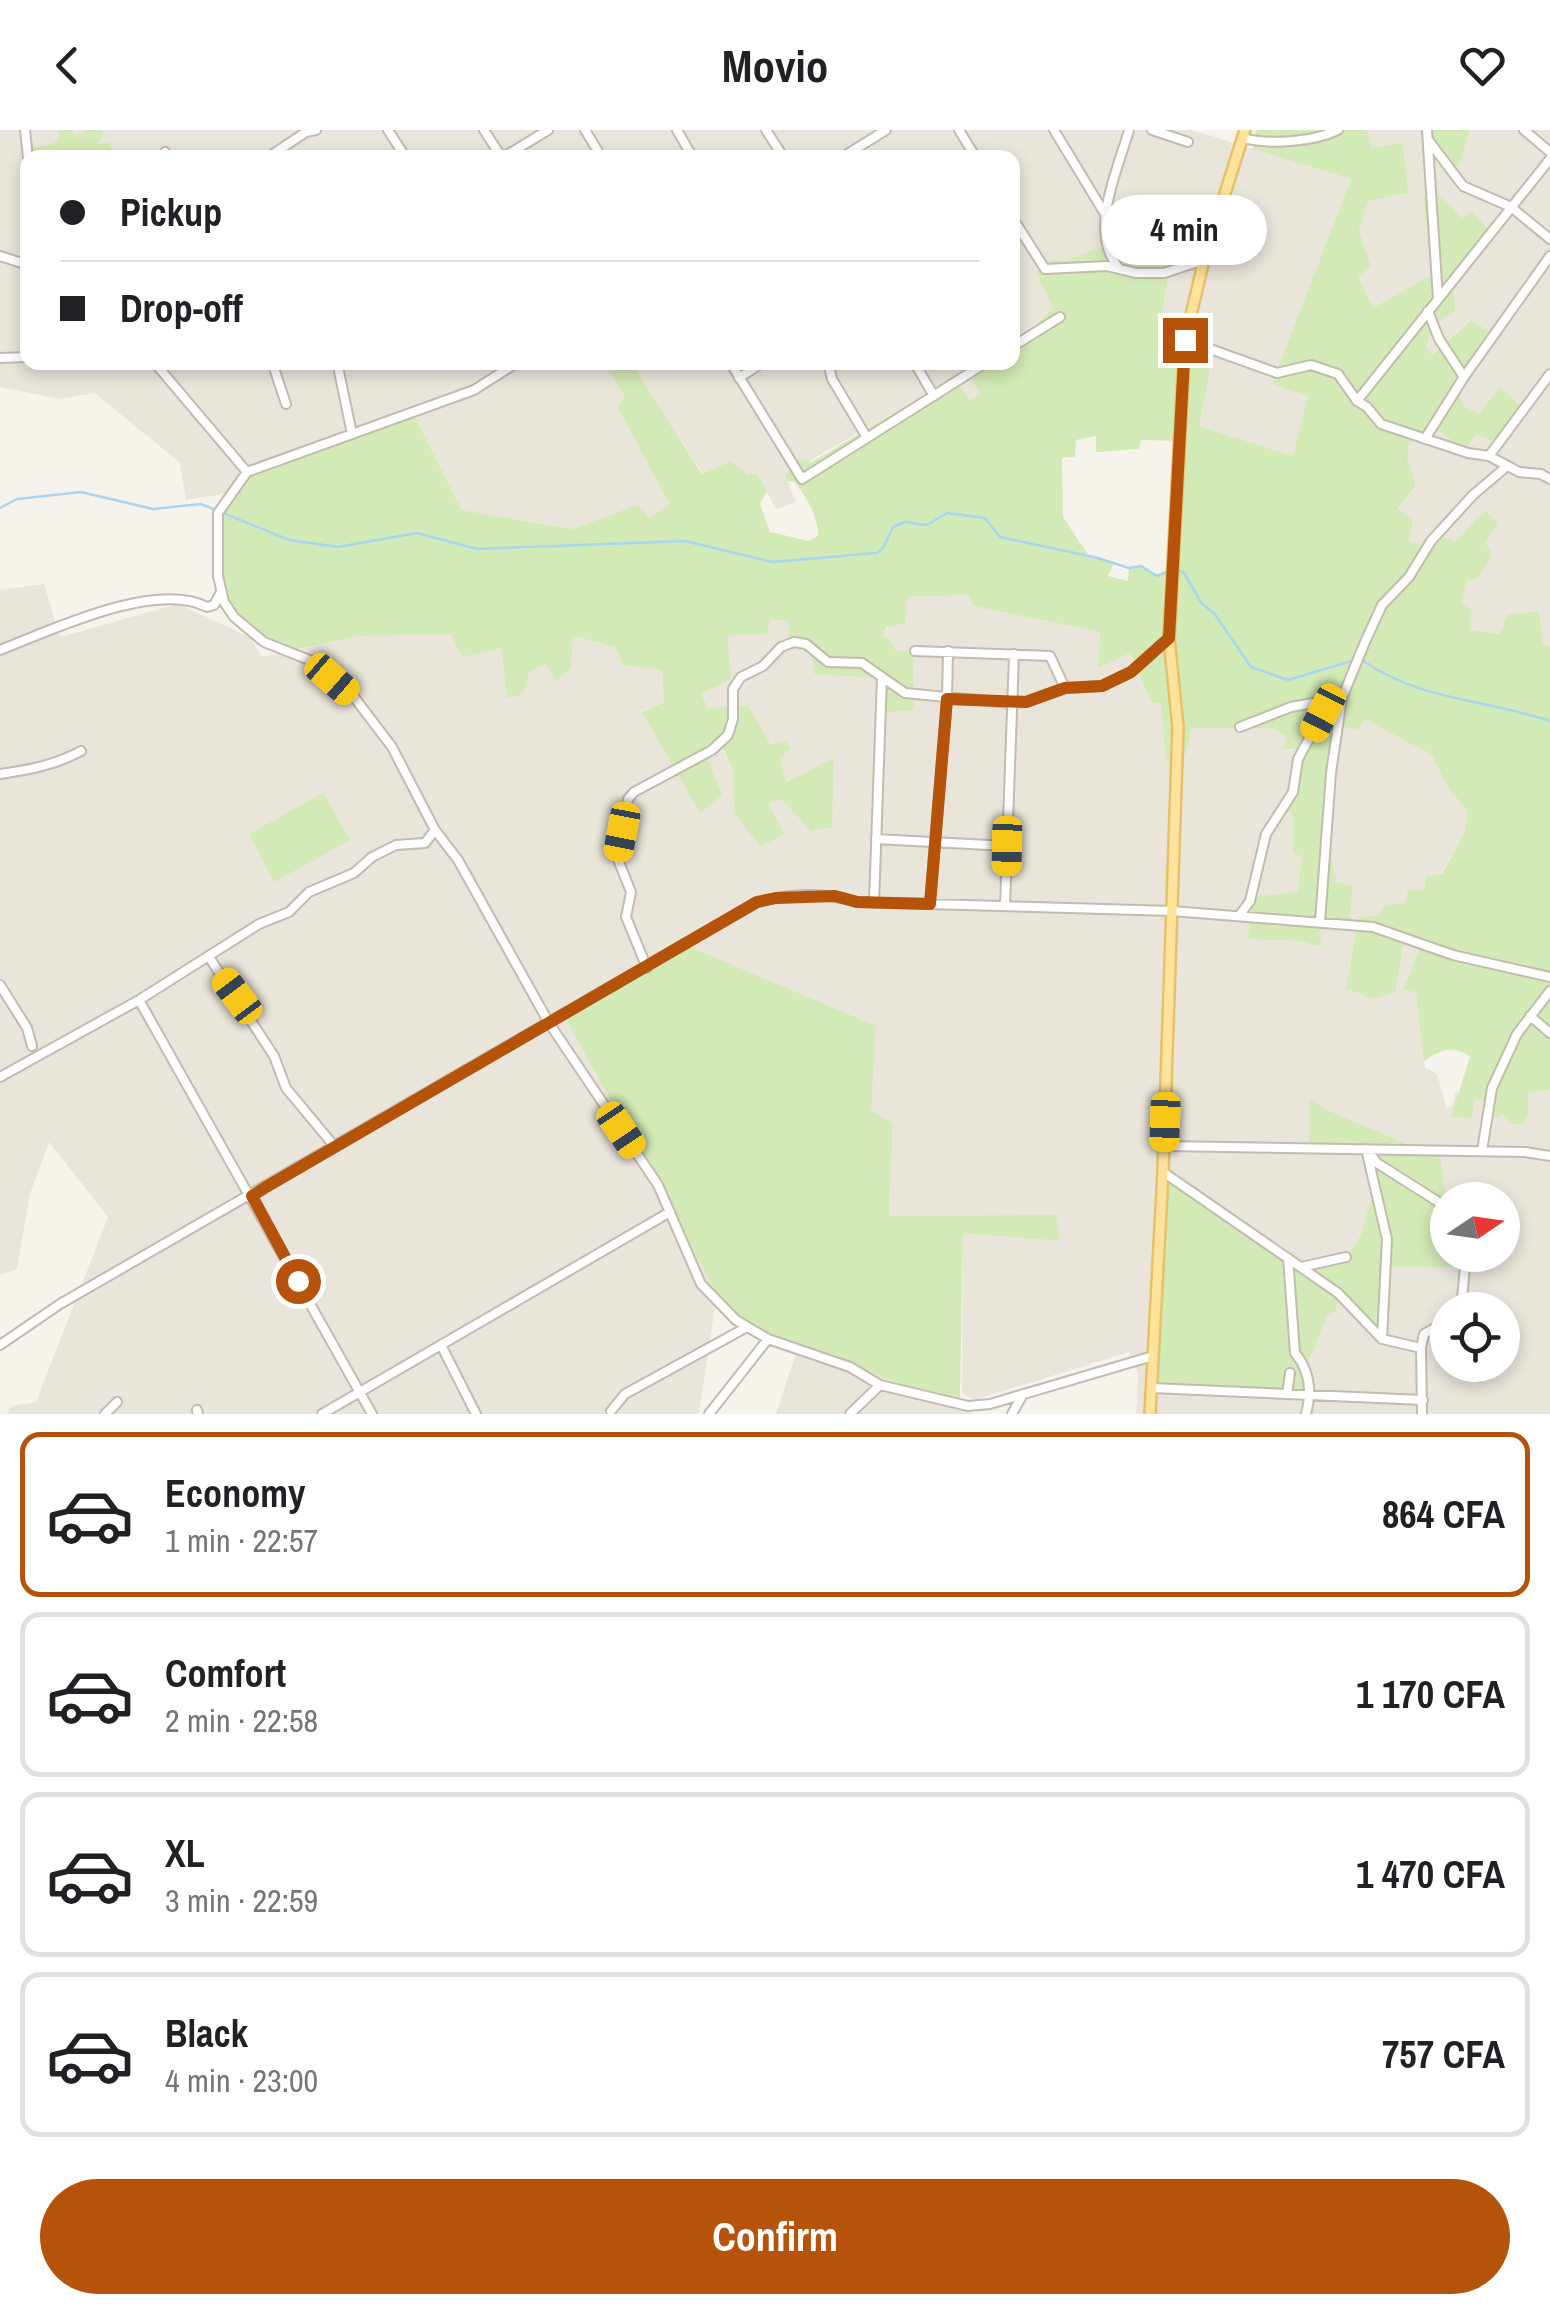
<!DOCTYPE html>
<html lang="en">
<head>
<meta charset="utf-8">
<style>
	:root { --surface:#fff; --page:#f6f6f6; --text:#202124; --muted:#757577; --line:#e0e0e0; --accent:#b45309 }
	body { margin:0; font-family:"Archivo Narrow",sans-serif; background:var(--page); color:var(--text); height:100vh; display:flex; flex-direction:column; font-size:38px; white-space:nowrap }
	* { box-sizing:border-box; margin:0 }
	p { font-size:32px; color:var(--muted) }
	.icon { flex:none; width:55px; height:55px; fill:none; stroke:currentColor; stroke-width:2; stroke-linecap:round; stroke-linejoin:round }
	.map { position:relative; height:1284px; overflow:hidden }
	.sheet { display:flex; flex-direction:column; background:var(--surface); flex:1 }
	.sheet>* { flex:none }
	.top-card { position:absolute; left:20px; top:20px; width:1000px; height:220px; border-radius:20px; box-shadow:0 5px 15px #0003; display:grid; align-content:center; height:220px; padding:0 40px; background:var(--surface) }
	.needle { width:65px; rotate:77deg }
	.tools { position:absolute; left:1430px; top:1052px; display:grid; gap:20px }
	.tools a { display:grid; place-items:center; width:90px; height:90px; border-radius:50%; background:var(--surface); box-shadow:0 5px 15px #0003; font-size:50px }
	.end { position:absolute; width:45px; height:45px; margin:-22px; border:12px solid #b45309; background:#fff; box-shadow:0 0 0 5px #fff }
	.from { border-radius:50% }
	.bubble { position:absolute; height:70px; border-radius:35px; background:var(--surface); box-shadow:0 5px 15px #0003; font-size:32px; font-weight:700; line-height:70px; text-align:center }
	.car { position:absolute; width:30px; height:60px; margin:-30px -15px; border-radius:12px; box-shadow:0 0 8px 2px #0007; background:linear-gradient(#f5c518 24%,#345 0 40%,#f5c518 0 76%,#345 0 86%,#f5c518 0) }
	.top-card b { display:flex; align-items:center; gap:35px; height:95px; font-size:38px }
	.top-card b+b { border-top:2px solid var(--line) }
	.top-card i { width:25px; height:25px; background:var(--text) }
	ul { padding:18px 0 0; list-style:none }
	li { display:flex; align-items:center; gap:30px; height:165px; margin:0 20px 15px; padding:0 20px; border:5px solid var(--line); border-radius:20px }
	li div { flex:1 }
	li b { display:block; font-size:38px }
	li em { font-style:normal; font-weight:700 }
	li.on { border-color:var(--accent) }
	li>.icon { width:90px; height:90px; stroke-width:1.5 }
	.action { display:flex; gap:20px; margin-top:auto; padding:20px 40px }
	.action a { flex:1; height:115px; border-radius:60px; background:var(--accent); color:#fff; font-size:40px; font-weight:700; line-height:115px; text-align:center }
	header { display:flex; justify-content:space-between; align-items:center; height:130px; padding:0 40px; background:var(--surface); font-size:45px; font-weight:700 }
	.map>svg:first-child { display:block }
	.residential { fill:#eae5da; fill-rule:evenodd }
	.green { fill:#d2eab5; fill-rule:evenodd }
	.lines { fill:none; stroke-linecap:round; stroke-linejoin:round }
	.stream { stroke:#a9d4f2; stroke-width:2.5 }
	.minor-casing { stroke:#c2bbae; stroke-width:12 }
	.major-casing { stroke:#e6c16a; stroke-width:14 }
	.minor { stroke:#fff; stroke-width:8 }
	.major { stroke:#ffe39c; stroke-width:9 }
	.route { stroke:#b45309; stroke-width:12 }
</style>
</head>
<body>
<header><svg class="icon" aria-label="back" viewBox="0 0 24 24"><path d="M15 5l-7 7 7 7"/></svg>Movio<svg class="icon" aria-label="heart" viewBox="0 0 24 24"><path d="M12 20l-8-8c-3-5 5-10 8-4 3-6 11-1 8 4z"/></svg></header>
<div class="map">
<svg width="1550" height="1284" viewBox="0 0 1550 1284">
	<rect width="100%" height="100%" fill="#f6f3ec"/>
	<path class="residential" d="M0,0H1192L1351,49L1273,254L1308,266L1293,326L1199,296L1212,225L1158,209L1169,138L1102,117L1036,142L1053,178L1027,203L1013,208L1012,28H28V232L628,233L611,242L625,267L617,276L671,376L649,388L638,376L572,399L462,380L413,282L224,364L186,370L180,333L95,263L61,269L0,257Z
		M1367,0H1550V515L1543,517L1539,481L1500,504L1469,500L1462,475L1467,449L1485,411V381L1456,413L1424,415L1407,412L1398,380L1416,356L1407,327L1411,305L1479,284L1464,276L1457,261L1495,207L1470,190L1431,224L1426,217L1432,195L1453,158L1471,81L1462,88L1423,67L1432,145L1373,179L1357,147L1371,136L1359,101L1368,71L1408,63L1372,18Z
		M631,233H975L966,239L982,263L970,270L953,248L785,345L796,372L776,379L757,343L748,345L731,331L703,344Z
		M44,454L60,507L178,474L250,507L262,527L360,506L452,503L501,517L507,567L523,564L528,542L573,506L616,517L622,535L663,540L664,572L642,581L706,626L722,619L733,641L734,683L784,703L767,673L782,669L833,629L785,652L780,627L790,618L771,615L748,575L708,579L700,565L727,506L765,504L771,490L788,489L896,520L890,509L883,506L907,467L970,465L973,476L1100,502L1099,537L1130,522L1152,573L1161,574L1191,598H1272L1288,606L1297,619L1299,658L1293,683V724L1302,725L1297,762L1248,808L1299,811L1320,817L1319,791L1349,796L1353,757L1336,753L1327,703L1338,596L1364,589L1377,593L1432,625L1443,649L1467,682L1465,701L1441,744L1424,760L1404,811L1421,818L1403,860L1416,861L1425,938L1437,944L1447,979L1453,975L1455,962L1488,966L1525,985L1528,962L1550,960V1284H1136L1138,1243L1129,1222L975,1270L962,1263L963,1102L1059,1111L889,1086L893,993L566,887L717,1163L699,1284H7L11,1276L36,1272L108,1087L49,1012L30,1064L17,1139L0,1145V460ZM1448,1070H1502V1125H1448ZM1448,1180H1502V1235H1448Z
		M799,1214L900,1254L960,1268L972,1284H776Z"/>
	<path class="green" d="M58,0H72L74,6L85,4L84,0H102L103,6L97,14L109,12L113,27H33L32,18L53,14L60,7Z
		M1256,0H1367L1372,18L1403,13L1408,63L1368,71L1359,101L1371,136L1358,147L1373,178L1432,145L1423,67L1435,62L1462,88L1471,81L1496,107L1453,158L1455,181L1432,195L1426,217L1432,224L1471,190L1496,206L1458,261L1464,276L1479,284L1500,257L1523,279L1500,314L1476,304L1465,321L1436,298L1411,305L1407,327L1416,356L1398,379L1413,391L1408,412L1423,415L1433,403L1456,412L1485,380L1498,393L1485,411L1492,425L1477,449L1467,450L1462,474L1471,480L1469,500L1500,504L1507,485L1539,481L1543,516L1550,515V960L1528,962V985L1522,995L1513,994L1504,985L1492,989L1482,969L1475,970L1472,988L1451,987L1470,927C1452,914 1441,920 1424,931L1416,862L1403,860L1420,818L1404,812L1395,862L1374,869L1346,858L1359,787L1379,786L1385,775L1405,773L1408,760H1424L1427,746L1442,744L1465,701L1467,682L1443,649L1432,625L1365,589L1358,600L1339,596L1327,703L1336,752L1353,756L1349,797L1320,791L1321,817L1299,811L1248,809L1253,767L1297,762L1302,726L1293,724V683L1285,680L1299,658L1297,619H1283L1287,606L1272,598H1192L1183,632L1166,631L1161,574L1152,573L1130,523L1098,538L1100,502L973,476L969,465L907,467L905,493L887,497L883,506L890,509L896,520L913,522L914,580L878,583V548L814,544L812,519H790L788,490H771L766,504L727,506L731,548L701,564L708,578L748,575L771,615L785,611L791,618L780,628L786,652L834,628L832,697L811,701L782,669L768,673L784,703L761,717L734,683L733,641L723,619L706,626L722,665L700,683L642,582L664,572L662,540L622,535L616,517L573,506L571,539L556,550L546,534L529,542L523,564L507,568L501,518L462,527L451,504L360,506L287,521L264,512L224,472L216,401L223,375L247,342L413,282L462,380L572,399L638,375L649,388L670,375L617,276L625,267L610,242L628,233L631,232L702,344L731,331L748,345L757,343L767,361L760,374L770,402L809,411L818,406C818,385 807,369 795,352L787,351L785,345L799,329L812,332L953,247L970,270L981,264L965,239L975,233L1012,232L1013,208L1027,203L1053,178L1036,142L1053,129L1061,132L1102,117L1169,137L1159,209L1179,210L1213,225L1199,296L1293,326L1308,266L1272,254L1351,49L1253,19ZM1096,306V322L1139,319L1141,310L1184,311L1173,440L1157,446L1141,436L1129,438L1128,451L1108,446L1114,433L1089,426L1063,387L1062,328L1075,327L1076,310Z
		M1427,0H1470L1459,35L1450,39L1429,11Z
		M323,663L350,710L274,752L249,704Z
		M678,812L876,896L871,981L893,993L889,1086L1056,1085L1060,1111L963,1103L960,1268L900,1254L800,1214L797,1219L736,1190L716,1169L717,1163L565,887Z
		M1310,968L1322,978L1421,1020H1439L1447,1078L1448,1125H1466V1137H1386L1382,1209L1338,1165L1336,1181L1327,1185L1313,1222L1304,1234L1311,1265L1152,1258L1163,1042L1301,1137L1347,1127L1361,1105L1375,1055L1366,1019L1309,1018Z"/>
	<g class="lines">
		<path class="stream" d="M0,378L17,369L81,362L153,379L201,374L289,410L338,417L417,403L477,419L685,411L772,432L877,423L883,418L893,397L905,392L927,395L947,383L985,388L1000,407L1098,428L1129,438L1141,436L1157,446L1168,441
			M1177,440L1184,443L1202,474L1214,483L1251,537L1288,550L1355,530
			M1362,530C1420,571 1485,569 1550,591"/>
		<defs>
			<path id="minor" d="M25,0L28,28
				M388,0L406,28
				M484,0L502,28
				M585,0L602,28
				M677,0L693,28
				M766,0L784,28
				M959,0L976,28
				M1054,0L1105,84
				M1152,0L1188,12
				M1427,0L1438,169
				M1524,0L1550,22
				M1243,8C1269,15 1313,12 1338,0
				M1429,11L1463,56L1511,77L1550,109
				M165,22L170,28
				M267,28L306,2L316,0
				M502,28L548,0
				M841,28L886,0
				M1012,87L1045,139L1107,136L1136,143H1164L1204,130
				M0,126L28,135
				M1118,137C1088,100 1118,40 1129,0
				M1428,181L1439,209L1464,247
				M1185,210L1277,243L1311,235L1338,244L1357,271L1367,277L1381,294L1468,323L1489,326L1519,342L1541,344L1550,349
				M1012,217L1060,187
				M0,228L28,227
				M154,232L247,342L474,260L518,232
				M272,232L286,274
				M337,232L352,304
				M730,232L802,349L987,232
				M828,232L832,249L866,306
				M914,232L934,266
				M739,248L763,232
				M1357,271L1550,29
				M1425,309L1464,247L1550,126
				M1489,326L1550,244
				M247,342L218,383V446L224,472L234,487L264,512L312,531L354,567L392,617L435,700L458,730L549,893L658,1055L701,1154L736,1190L768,1209L850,1237L880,1255L968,1276L990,1274L1153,1226
				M0,520C52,500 155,450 207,477L214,475L221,462
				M915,521L1050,526L1065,558
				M1240,597L1291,577L1341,568
				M0,644C29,640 55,635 81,621
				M876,709L1007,716
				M874,773L882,547
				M930,774L947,569L948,521
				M1005,776L1014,524
				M1239,786L1250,771L1266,704L1293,662L1298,629L1323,583L1342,568
				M1320,792L1331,643L1342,568L1365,512L1382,475L1409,447L1431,411L1473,365L1506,337
				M209,827L274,926L286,958L335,1017
				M647,838L626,787L631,762L617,727L628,669L634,662L712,620L728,605L733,589V559L741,547L763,536L781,517L794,512L806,514L828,532L862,533L905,563L1010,573L1026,572L1065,558L1102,556L1131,542L1169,508
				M0,855L27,898L32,916
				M139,870L372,1284
				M1530,886L1550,903
				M0,947L139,870L259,794L289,782L309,762L354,743L372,727L396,715L425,713L435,700
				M1164,1016L1525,1022L1550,1026
				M1366,1019L1387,1109L1382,1209
				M1482,1021L1492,958L1517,904L1550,861
				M1370,1024L1377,1033L1448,1078
				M1163,1042L1338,1163L1382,1209L1421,1218L1422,1284
				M1288,1128L1295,1223C1310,1241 1312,1262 1306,1284
				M1301,1137L1346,1127
				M1461,1180L1466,1125
				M0,1215L60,1174L757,772C789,764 825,762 857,772L1172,781L1373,797L1453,825L1550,847
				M442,1217L476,1284
				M1421,1218L1424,1204L1448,1191
				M1152,1258L1423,1270
				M1287,1264L1290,1243
				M197,1280L198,1284
				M611,1281L625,1264L747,1197
				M105,1284L117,1272
				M322,1284L670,1082
				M709,1284L768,1209
				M850,1284L880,1255
				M1012,1284L1023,1264"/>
			<path id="major" d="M1150,1284L1163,1042L1178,597L1169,508L1185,210L1204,130L1245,0"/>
		</defs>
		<use href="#minor" class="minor-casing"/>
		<use href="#major" class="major-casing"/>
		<use href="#minor" class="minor"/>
		<use href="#major" class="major"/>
	</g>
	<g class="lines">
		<path class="route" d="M298,1151L252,1066L266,1057L757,772L776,768L835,766L857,772L930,774L947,569L1026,572L1065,558L1102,556L1131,542L1169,508L1185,210"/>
	</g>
</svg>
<div class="tools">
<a><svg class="needle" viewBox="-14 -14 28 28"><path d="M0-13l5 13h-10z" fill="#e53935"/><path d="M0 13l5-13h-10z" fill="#757577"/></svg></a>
<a><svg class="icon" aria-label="locate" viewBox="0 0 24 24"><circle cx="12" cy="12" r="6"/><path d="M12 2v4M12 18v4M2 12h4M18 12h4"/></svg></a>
</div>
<i class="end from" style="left:298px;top:1151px"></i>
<i class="end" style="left:1185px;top:210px"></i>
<div class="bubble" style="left:1102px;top:65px;width:165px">4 min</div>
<i class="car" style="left:332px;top:549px;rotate:131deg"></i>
<i class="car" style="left:1323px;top:583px;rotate:207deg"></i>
<i class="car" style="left:622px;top:702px;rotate:191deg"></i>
<i class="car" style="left:1007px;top:716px;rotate:181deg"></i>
<i class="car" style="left:237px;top:866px;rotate:323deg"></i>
<i class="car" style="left:1165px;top:992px;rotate:182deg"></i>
<i class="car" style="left:621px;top:1000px;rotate:146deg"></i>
<div class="top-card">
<b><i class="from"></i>Pickup</b>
<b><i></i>Drop-off</b>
</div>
</div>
<section class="sheet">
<ul>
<li class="on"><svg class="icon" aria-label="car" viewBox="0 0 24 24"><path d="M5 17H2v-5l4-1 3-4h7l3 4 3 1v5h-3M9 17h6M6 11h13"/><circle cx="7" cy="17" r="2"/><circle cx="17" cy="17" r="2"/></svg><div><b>Economy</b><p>1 min · 22:57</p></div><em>864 CFA</em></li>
<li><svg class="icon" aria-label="car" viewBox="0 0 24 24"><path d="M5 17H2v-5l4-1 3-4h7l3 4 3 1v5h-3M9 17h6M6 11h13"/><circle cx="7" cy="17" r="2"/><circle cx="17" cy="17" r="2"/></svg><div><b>Comfort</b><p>2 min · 22:58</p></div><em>1 170 CFA</em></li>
<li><svg class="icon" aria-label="car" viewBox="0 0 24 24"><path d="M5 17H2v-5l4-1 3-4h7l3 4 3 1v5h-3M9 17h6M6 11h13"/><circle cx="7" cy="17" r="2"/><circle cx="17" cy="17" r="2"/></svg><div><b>XL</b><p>3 min · 22:59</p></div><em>1 470 CFA</em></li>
<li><svg class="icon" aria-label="car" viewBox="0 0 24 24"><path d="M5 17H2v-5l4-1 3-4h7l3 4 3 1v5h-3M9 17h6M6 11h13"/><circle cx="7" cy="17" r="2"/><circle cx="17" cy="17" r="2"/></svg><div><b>Black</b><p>4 min · 23:00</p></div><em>757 CFA</em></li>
</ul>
<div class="action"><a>Confirm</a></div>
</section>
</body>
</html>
